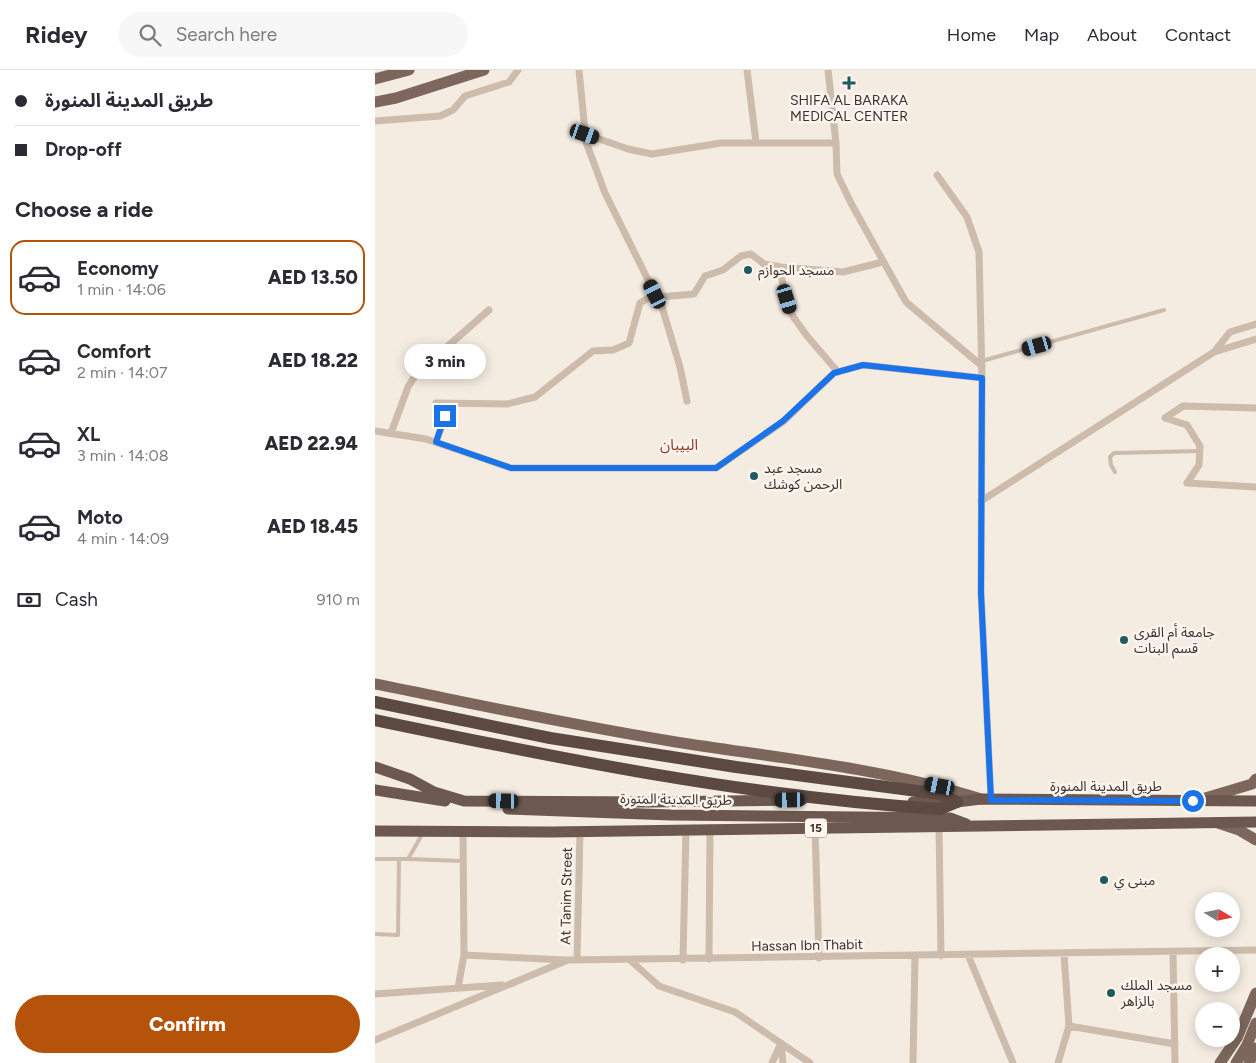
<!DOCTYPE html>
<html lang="en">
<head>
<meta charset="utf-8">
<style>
	:root { --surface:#fff; --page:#f7f7f7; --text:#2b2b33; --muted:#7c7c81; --line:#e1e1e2; --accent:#b45309 }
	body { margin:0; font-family:Figtree,"Noto Sans Arabic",sans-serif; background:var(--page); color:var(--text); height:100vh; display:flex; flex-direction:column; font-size:19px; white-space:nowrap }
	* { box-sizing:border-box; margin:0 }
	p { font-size:16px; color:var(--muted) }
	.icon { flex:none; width:28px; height:28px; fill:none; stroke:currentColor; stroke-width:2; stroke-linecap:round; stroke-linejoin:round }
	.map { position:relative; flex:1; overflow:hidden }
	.drawer { display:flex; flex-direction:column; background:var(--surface); width:375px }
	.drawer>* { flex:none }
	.hud { display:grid; align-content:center; height:110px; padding:0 15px; background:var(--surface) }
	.needle { width:32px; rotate:100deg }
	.buttons { position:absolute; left:820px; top:822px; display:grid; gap:10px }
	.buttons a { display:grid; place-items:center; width:45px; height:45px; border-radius:50%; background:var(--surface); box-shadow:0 2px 12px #0003; font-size:25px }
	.end { position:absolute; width:22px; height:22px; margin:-11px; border:6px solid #1a73e8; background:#fff; box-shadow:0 0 0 2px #fff }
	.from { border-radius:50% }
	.bubble { position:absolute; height:35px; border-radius:18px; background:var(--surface); box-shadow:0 2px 12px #0003; font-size:16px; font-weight:800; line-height:35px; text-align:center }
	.car { position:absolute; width:15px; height:30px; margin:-15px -8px; border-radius:6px; box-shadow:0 0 4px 1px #0007; background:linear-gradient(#222 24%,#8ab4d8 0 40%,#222 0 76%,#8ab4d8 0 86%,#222 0) }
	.hud b { display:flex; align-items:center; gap:18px; height:48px; font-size:19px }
	.hud b+b { border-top:1px solid var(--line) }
	.hud i { width:12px; height:12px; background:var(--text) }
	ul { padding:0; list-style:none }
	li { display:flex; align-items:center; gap:15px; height:75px; margin:0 10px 8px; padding:0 5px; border:2px solid transparent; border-radius:15px }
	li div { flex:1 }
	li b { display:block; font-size:19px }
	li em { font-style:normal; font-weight:800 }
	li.selected { border-color:var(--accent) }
	li>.icon { width:45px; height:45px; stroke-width:1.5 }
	h2 { padding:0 15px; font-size:22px; line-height:60px }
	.pay { display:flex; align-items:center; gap:12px; height:55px; padding:0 15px; font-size:19px }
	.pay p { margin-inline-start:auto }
	.action { display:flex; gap:10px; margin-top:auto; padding:10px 15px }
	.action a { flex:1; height:58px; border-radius:30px; background:var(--accent); color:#fff; font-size:20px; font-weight:800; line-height:58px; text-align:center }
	header { display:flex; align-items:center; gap:30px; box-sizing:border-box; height:70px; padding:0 25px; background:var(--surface); border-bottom:1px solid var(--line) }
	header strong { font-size:24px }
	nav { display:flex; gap:28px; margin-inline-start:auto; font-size:18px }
	.search { width:350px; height:45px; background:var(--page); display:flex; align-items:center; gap:12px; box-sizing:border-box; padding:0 18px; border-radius:28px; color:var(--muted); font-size:19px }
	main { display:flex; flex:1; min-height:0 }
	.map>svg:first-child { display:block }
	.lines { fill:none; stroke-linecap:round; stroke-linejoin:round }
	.service { stroke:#cdbbac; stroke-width:4 }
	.minor { stroke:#cdbbac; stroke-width:7 }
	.primary { stroke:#7d675c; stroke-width:11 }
	.trunk { stroke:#6c584f; stroke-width:11 }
	.motorway { stroke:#5c4a42; stroke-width:12 }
	.route { stroke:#1a73e8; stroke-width:6 }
	.poi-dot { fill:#1f5a5e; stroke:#fbf5ee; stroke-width:2 }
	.labels { text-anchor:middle; stroke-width:5; stroke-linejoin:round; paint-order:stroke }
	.shield { fill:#fbf5ee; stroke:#756b66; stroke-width:1 }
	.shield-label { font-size:12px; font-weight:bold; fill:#3b302b }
	.poi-label { font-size:14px; fill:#3b302b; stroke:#fbf5ee; text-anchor:start }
	.street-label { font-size:14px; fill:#3b302b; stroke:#fbf5ee }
	.neighbourhood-label { font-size:15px; fill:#8c3b22; stroke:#fbf5ee }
</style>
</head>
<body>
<header>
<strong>Ridey</strong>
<div class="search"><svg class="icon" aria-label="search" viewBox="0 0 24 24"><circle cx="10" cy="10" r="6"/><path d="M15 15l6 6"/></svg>Search here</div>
<nav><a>Home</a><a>Map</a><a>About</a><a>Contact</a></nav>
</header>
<main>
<section class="drawer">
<div class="hud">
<b><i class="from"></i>طريق المدينة المنورة</b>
<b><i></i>Drop-off</b>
</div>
<h2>Choose a ride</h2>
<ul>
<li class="selected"><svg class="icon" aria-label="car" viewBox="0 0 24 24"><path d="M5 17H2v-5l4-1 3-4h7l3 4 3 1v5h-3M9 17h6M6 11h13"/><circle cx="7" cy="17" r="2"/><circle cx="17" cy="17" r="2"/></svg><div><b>Economy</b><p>1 min · 14:06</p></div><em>AED 13.50</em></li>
<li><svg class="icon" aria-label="car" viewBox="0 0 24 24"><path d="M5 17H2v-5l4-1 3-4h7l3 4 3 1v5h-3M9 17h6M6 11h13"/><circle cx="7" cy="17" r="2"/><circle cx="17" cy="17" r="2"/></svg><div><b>Comfort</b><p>2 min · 14:07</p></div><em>AED 18.22</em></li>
<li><svg class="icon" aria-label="car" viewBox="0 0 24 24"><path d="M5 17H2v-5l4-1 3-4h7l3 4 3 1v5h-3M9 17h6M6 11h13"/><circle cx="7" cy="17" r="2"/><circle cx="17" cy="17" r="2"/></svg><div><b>XL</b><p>3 min · 14:08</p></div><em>AED 22.94</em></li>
<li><svg class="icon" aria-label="car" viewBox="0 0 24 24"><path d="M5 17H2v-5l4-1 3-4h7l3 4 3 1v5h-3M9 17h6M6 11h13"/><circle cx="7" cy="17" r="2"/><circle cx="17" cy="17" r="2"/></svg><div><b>Moto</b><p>4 min · 14:09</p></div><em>AED 18.45</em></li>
</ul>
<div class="pay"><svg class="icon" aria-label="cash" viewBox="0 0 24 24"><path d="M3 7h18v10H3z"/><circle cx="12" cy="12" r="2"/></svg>Cash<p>910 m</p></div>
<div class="action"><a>Confirm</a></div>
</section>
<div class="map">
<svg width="881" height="993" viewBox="0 0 881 993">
	<rect width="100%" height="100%" fill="#f4ebe1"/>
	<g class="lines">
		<path class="service" d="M607,291L789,240
			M740,402L736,395L735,387L739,383L825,381
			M0,789H33L48,763
			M33,789L88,791
			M0,864L23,865L24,789"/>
		<path class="minor" d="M204,0L211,72L230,123L280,224L284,227L305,297L312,331
			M372,0L381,72
			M453,0L461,73L462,104L477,135L531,232L607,296
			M0,51L65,46L78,40L90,26L134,12L143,0
			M210,64L253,79L277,84L346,73H461
			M562,105L592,147L604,182L607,308L606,523L616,730
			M403,196L417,245L432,266L463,302
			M284,227L319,224L330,206L348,200L366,186L376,184L389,194L405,197L468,202L508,192
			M839,282L855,262L881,254
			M61,333L132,334L160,327L218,281L238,280L254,273L265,233L280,224
			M790,348L808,336L881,338
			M790,348L812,355L825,376L824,395L812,413
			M0,361L51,369L136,398H341L409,351L459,303L488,295L607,308
			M16,363L33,317L42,303L114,240
			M61,372L75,333
			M812,413L881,417
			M606,431L839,282L881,269
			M564,757L566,886
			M440,758L444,888
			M798,882L800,993
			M689,884L694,956L800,974
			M89,885L190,890
			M593,885L638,993
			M334,889L335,760
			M202,890L205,762
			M255,890L284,916L360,942L435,993
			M308,890L311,760
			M83,918L89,885L88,762
			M0,924L127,915
			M0,970L193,890L881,880
			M406,974L408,993
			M397,993L406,973
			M538,993L540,886
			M683,993L694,956"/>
		<path class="primary" d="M0,9L34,0
			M0,32L21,28L109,0
			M0,614C100,634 200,656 301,672C403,688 508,698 606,729
			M827,729L877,714L881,709
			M843,753L864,760L881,770
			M845,993L862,968L881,923
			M861,993L872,975L881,953
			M874,993L881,978"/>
		<path class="trunk" d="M0,697L35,709L59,722L89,731L275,732L427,730
			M0,720L70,731
			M538,732H582L606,729L881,731
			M133,739L296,745L575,748L591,754
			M0,761L177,762L881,752"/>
		<path class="motorway" d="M0,632L175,668L361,697L565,724L582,732
			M0,650C187,689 374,727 565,739L582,732"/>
	</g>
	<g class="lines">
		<path class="route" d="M70,346L61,372L136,398H341L408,351L459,303L488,295L607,308L606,523L616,730L818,731"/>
	</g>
	<g class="poi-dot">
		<path d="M471.5 5.5h5v5h5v5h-5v5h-5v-5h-5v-5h5z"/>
		<circle cx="373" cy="200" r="5"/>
		<circle cx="379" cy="406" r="5"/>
		<circle cx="749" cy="570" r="5"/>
		<circle cx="729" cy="810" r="5"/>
		<circle cx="736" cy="923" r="5"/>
	</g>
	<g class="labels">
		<rect class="shield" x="430" y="748.5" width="22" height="19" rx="4"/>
		<g class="shield-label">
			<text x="441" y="762">15</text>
		</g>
		<g class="poi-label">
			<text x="474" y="35" text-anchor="middle">SHIFA AL BARAKA<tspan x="474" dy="16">MEDICAL CENTER</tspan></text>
			<text x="383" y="205">مسجد الحوازم</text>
			<text x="389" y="403">مسجد عبد<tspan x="389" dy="16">الرحمن كوشك</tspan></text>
			<text x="759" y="567">جامعة أم القرى<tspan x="759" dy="16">قسم البنات</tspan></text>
			<text x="739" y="815">مبنى ي</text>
			<text x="746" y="920">مسجد الملك<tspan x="746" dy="16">بالزاهر</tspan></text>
		</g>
		<g class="street-label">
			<text x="731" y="721">طريق المدينة المنورة</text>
			<text transform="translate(301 729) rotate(1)" y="5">طريق المدينة المنورة</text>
			<text transform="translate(191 826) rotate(-89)" y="5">At Tanim Street</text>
			<text transform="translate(432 875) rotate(-1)" y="5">Hassan Ibn Thabit</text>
		</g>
		<g class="neighbourhood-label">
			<text x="304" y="380">البيبان</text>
		</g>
	</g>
</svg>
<div class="buttons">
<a><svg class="needle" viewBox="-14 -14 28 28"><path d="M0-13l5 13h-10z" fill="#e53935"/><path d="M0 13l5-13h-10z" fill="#7c7c81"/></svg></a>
<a>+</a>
<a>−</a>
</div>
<i class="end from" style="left:818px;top:731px"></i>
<i class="end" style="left:70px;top:346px"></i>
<div class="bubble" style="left:29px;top:274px;width:82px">3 min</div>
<i class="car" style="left:210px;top:64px;rotate:109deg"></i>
<i class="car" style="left:280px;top:224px;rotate:334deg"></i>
<i class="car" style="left:412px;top:229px;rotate:163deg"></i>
<i class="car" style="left:662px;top:276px;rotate:254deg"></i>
<i class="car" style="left:565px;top:716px;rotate:281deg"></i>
<i class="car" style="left:415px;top:730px;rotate:269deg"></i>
<i class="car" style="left:129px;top:731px;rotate:271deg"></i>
</div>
</main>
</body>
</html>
